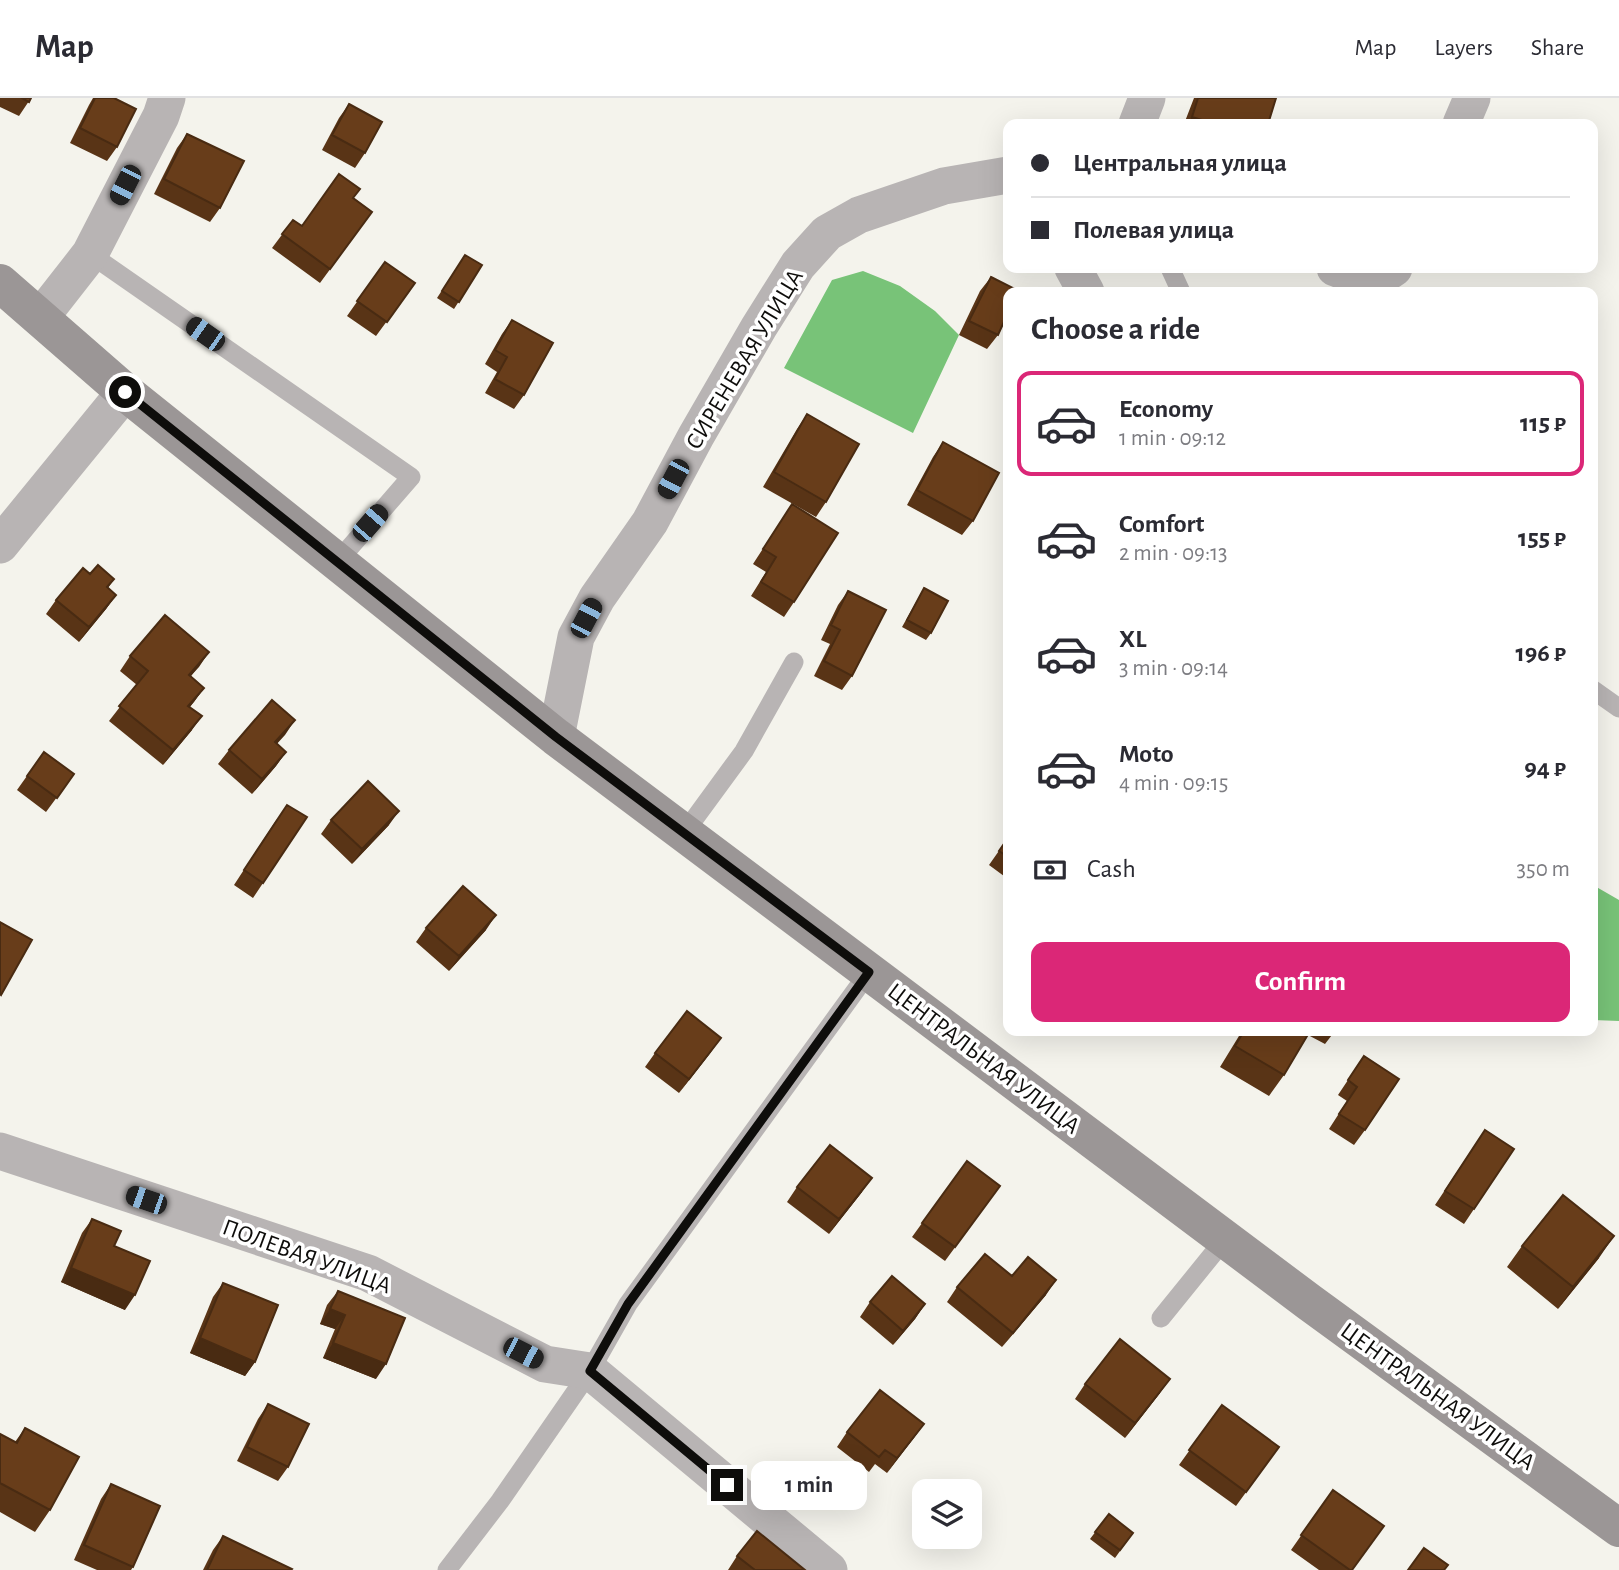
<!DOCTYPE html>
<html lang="en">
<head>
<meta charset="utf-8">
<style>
	:root { --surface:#fff; --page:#f2f2f3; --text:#2b2b33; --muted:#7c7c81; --line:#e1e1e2; --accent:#db2777 }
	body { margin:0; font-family:"Alegreya Sans",sans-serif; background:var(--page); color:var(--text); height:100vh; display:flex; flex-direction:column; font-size:26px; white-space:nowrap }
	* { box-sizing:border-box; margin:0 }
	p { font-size:23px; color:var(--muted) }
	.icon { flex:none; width:38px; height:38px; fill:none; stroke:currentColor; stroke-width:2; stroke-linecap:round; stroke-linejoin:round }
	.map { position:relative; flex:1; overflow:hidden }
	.panel { position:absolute; left:1003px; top:189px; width:595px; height:749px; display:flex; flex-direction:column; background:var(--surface); border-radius:14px; box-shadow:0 7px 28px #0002 }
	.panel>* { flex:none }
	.hud { position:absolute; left:1003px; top:21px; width:595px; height:154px; border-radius:14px; box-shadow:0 7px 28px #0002; display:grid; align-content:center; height:154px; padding:0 28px; background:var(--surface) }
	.tools { position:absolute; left:912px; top:1381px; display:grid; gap:14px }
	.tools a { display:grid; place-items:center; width:70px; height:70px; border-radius:14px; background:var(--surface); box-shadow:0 7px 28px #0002; font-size:35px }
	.end { position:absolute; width:32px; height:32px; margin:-16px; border:9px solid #0e0d0b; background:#fff; box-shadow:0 0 0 4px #fff }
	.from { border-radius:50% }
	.bubble { position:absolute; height:49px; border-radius:14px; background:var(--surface); box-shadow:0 7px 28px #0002; font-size:23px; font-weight:700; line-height:49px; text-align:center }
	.car { position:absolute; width:21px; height:42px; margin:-21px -10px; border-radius:9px; box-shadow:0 0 5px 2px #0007; background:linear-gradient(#222 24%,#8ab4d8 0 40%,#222 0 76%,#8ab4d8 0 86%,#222 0) }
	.hud b { display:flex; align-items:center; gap:24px; height:66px; font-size:26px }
	.hud b+b { border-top:2px solid var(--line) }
	.hud i { width:18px; height:18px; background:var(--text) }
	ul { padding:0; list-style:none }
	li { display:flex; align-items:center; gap:21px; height:105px; margin:0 14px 10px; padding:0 14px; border:4px solid transparent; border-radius:14px }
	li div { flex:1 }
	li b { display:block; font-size:26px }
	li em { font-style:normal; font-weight:700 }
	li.selected { border-color:var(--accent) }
	li>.icon { width:63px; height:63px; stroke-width:1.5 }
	h2 { padding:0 28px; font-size:32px; line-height:84px }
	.pay { display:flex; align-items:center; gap:18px; height:77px; padding:0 28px; font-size:26px }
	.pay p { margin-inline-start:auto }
	.primary-button { display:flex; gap:14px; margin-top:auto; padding:14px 28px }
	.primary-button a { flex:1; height:80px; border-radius:14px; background:var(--accent); color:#fff; font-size:28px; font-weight:700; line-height:80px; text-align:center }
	header { display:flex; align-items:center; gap:42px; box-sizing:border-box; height:98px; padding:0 35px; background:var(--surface); border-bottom:2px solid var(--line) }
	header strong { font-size:33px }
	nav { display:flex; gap:38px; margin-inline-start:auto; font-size:24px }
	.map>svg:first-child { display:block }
	.forest { fill:#78c378 }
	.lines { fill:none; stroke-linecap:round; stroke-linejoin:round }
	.lane { stroke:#b8b4b4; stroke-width:19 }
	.street { stroke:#b8b4b4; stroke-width:37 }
	.secondary { stroke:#9b9696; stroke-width:38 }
	.wall { fill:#593416 }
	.shaded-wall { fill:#492b12 }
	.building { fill:#683d1a; stroke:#492b12; stroke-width:2 }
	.route { stroke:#0e0d0b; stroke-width:9 }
	.labels { text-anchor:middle; stroke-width:7; stroke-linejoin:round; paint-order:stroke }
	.street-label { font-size:24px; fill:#0e0d0b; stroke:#fff }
</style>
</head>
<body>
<header>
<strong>Map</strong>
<nav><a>Map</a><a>Layers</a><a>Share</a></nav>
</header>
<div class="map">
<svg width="1619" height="1472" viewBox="0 0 1619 1472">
	<rect width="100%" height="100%" fill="#f4f3ec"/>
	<path class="forest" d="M863,173L900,188L935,213L959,237L913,335L784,270L832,182Z
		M1593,787L1619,802V923L1593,922Z"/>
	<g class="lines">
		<path class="lane" d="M90,156L411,379L338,463
			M1170,170L1181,194
			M1592,591L1619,610
			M684,735L744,653L794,564
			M1161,1220L1225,1141
			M447,1472L500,1403L590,1273L628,1206L869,874"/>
		<path class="street" d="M1137,26L1147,0
			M1461,26L1472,0
			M1073,170L1086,194
			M1335,170C1359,179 1372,187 1394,170
			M40,220L90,156L161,18L167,0
			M0,447L125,294
			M556,639L576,539L597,500L650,424L696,338L759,229L798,167L827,135L859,117L944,88L1008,77
			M0,1053L368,1175L545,1266L590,1273L829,1472"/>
		<path class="secondary" d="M0,185L125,294L556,639L1309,1204L1619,1430"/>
	</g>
	<path class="wall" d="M0,0H31L19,18L0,9Z
		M93,0H114L117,49L107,63L70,45L89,7Z
		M1194,0H1276L1268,26H1184Z
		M349,6L365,55L355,70L322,52L339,20Z
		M187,36L220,110L210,124L154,96L177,50Z
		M354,100L372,114L320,185L272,150L293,122L302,128Z
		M465,157L482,167L454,211L437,200Z
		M385,164L415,185L376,238L347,218Z
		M991,179L998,237L987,251L959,237L980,193Z
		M512,222L524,297L514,311L485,295L497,274L485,266L502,236Z
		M807,316L826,404L816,419L763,389L797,331Z
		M943,344L973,423L962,437L907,407L933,359Z
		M792,406L794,504L784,519L751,498L766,474L753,466Z
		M90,476L114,481L108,490L116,497L106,511L79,544L46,516L56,502Z
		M924,490L931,535L926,542L902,529Z
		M848,493L852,578L842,592L814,578L830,546L821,542L838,507Z
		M209,554L191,578L204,590L190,609L192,632L163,667L109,623L137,587L120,573L130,558Z
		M295,622L276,646L286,654L276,668L252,696L218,666L229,652Z
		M44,654L74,676L46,714L17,692Z
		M277,721L263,785L253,800L234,787Z
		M331,722L389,727L352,766L321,736Z
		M1008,740V781L989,767Z
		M426,830L486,832L449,873L416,844Z
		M1242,933H1335L1325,946L1308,937L1284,977L1269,998L1220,969Z
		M711,954L679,995L645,969L655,955Z
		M1364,958L1365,1032L1354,1047L1329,1031L1347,1003L1338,997Z
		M1475,1047L1474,1111L1464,1126L1435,1107Z
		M967,1063L1000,1088L945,1163L912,1139Z
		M797,1089L862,1094L829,1136L787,1104Z
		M92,1121L114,1148L125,1212L61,1184L82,1135Z
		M1522,1148L1599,1160L1558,1211L1507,1169Z
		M1012,1178L1046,1197L1002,1249L947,1204L957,1189Z
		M223,1185L255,1264L245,1278L190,1255L213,1199Z
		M338,1193L376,1281L323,1260L335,1231L320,1226L327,1207Z
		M870,1204L925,1206L915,1221L893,1247L860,1219Z
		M1085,1286L1160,1295L1125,1340L1075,1301Z
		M268,1306L288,1369L278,1383L237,1363L258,1321Z
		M1222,1307L1279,1349L1236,1408L1179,1367Z
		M924,1326L887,1375L875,1366L869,1374L837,1349L847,1334Z
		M25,1330L50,1412L35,1434L0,1414V1336L15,1344Z
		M111,1386L133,1469L131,1472H97L74,1462L101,1401Z
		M1333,1392L1353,1472H1319L1291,1452Z
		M1109,1416L1133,1435L1115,1460L1090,1441Z
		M223,1438L291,1472H203L213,1452Z
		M737,1458L805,1472H728Z"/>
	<path class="shaded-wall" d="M1192,19L1215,26H1187Z
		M116,497L106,511L79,544L89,529Z
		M209,554L199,569L179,591L189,577Z
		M204,590L194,604L178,622L188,608Z
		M202,618L192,632L163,667L173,652Z
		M295,622L285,637L265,659L275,644Z
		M286,654L276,668L252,696L262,681Z
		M399,713L389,727L352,766L362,751Z
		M496,817L486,832L449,873L459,858Z
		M721,940L711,954L679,995L689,981Z
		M872,1080L862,1094L829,1136L839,1121Z
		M1614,1138L1599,1160L1558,1211L1573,1189Z
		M71,1170L135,1197L125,1212L61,1184Z
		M1056,1182L1046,1197L1002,1249L1013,1235Z
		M925,1206L915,1221L893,1247L903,1233Z
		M330,1211L345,1217L335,1231L320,1226Z
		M200,1240L255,1264L245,1278L190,1255Z
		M333,1245L386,1266L376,1281L323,1260Z
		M1170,1281L1160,1295L1125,1340L1135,1325Z
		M924,1326L914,1340L887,1375L897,1360Z"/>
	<path class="building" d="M22,0H31L29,4Z
		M95,0H114L136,11L117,49L80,30Z
		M1198,0H1276L1268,26H1215L1192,19Z
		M349,6L382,24L365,55L332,37Z
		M187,36L244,63L220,110L164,81Z
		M339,76L360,91L353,100L372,114L330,171L282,136L293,122L302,128Z
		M465,157L482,167L459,204L442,193Z
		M385,164L415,185L387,224L357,203Z
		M991,179L1019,193L1018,194H1008V215L998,237L969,223Z
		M512,222L553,245L524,297L495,281L507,259L495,252Z
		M807,316L859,346L826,404L774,374Z
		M943,344L999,375L973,423L917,392Z
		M792,406L838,435L794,504L761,484L776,459L763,451Z
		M98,467L114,481L107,489L116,497L89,529L56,502L83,470L90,476Z
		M924,490L948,503L931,535L907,522Z
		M848,493L886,512L852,578L824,563L840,532L831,527Z
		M165,517L209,554L189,577L204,590L188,608L202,618L173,652L119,608L148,573L130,558Z
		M272,602L295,622L275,644L286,654L262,681L229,652Z
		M44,654L74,676L57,700L27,678Z
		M368,683L399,713L362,751L331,722Z
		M287,707L307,719L263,785L244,772Z
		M1008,740V759L999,753Z
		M463,788L496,817L459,858L426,830Z
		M0,824L32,842L1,897L0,896Z
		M687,913L721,940L689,981L655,955Z
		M1244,933H1310L1284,977L1235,948Z
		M1364,958L1399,981L1365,1032L1339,1016L1357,989L1348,982Z
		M1485,1032L1514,1051L1474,1111L1445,1093Z
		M830,1047L872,1080L839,1121L797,1089Z
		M967,1063L1000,1088L955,1149L922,1125Z
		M1563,1097L1614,1138L1573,1189L1522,1148Z
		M92,1121L121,1133L114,1148L150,1163L135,1197L71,1170Z
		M985,1156L1012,1178L1028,1159L1056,1182L1013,1235L957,1189Z
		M892,1178L925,1206L903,1233L870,1204Z
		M223,1185L278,1207L255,1264L200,1240Z
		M338,1193L405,1220L386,1266L333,1245L345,1217L330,1211Z
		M1120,1241L1170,1281L1135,1325L1085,1286Z
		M880,1292L924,1326L897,1360L885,1352L879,1359L847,1334Z
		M268,1306L309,1326L288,1369L247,1349Z
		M1222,1307L1279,1349L1246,1394L1189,1352Z
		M25,1330L79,1359L50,1412L0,1385V1336L17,1345Z
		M111,1386L160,1408L133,1469L84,1447Z
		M1333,1392L1384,1428L1352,1472H1350L1301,1437Z
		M1109,1416L1133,1435L1120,1452L1095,1434Z
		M757,1433L805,1472H755L737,1458Z
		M223,1438L292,1471L291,1472H207Z
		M1424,1450L1448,1467L1444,1472H1408Z"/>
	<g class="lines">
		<path class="route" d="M125,294L556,639L869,874L628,1206L590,1273L727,1387"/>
	</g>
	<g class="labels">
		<g class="street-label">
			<text transform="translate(744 261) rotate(-59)" y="8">СИРЕНЕВАЯ УЛИЦА</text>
			<text transform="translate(984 960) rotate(37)" y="8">ЦЕНТРАЛЬНАЯ УЛИЦА</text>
			<text transform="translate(307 1158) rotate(20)" y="8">ПОЛЕВАЯ УЛИЦА</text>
			<text transform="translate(1438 1298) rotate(36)" y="8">ЦЕНТРАЛЬНАЯ УЛИЦА</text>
		</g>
	</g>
</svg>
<div class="tools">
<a><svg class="icon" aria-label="layers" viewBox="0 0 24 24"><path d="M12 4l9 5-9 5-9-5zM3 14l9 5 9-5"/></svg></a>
</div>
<i class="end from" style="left:125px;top:294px"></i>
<i class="end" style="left:727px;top:1387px"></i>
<div class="bubble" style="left:751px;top:1363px;width:116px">1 min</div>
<i class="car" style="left:125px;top:87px;rotate:207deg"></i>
<i class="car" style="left:205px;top:236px;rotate:305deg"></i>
<i class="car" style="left:673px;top:381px;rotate:208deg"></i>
<i class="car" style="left:370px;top:425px;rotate:41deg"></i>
<i class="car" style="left:586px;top:520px;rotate:28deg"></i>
<i class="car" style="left:146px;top:1102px;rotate:289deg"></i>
<i class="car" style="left:523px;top:1255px;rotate:117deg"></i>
<div class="hud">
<b><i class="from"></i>Центральная улица</b>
<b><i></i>Полевая улица</b>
</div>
<section class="panel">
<h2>Choose a ride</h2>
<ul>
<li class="selected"><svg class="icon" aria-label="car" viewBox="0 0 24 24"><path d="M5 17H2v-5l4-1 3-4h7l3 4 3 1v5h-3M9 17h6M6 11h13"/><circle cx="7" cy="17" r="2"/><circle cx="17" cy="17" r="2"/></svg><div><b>Economy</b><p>1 min · 09:12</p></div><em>115 ₽</em></li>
<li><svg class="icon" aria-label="car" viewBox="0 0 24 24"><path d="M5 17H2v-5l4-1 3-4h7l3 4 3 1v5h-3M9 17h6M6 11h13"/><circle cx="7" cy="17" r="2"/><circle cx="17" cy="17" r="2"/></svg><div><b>Comfort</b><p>2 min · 09:13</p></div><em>155 ₽</em></li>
<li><svg class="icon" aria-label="car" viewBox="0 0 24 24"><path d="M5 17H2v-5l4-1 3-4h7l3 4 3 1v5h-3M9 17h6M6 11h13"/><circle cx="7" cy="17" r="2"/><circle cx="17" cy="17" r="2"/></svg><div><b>XL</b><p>3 min · 09:14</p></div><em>196 ₽</em></li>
<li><svg class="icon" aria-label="car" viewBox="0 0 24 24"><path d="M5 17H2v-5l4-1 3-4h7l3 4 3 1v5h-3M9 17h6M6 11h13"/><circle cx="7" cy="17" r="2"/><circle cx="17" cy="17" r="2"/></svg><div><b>Moto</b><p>4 min · 09:15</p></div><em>94 ₽</em></li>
</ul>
<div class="pay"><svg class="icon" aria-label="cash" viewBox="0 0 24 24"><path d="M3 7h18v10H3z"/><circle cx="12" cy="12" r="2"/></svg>Cash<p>350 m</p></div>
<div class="primary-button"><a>Confirm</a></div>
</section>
</div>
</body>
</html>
